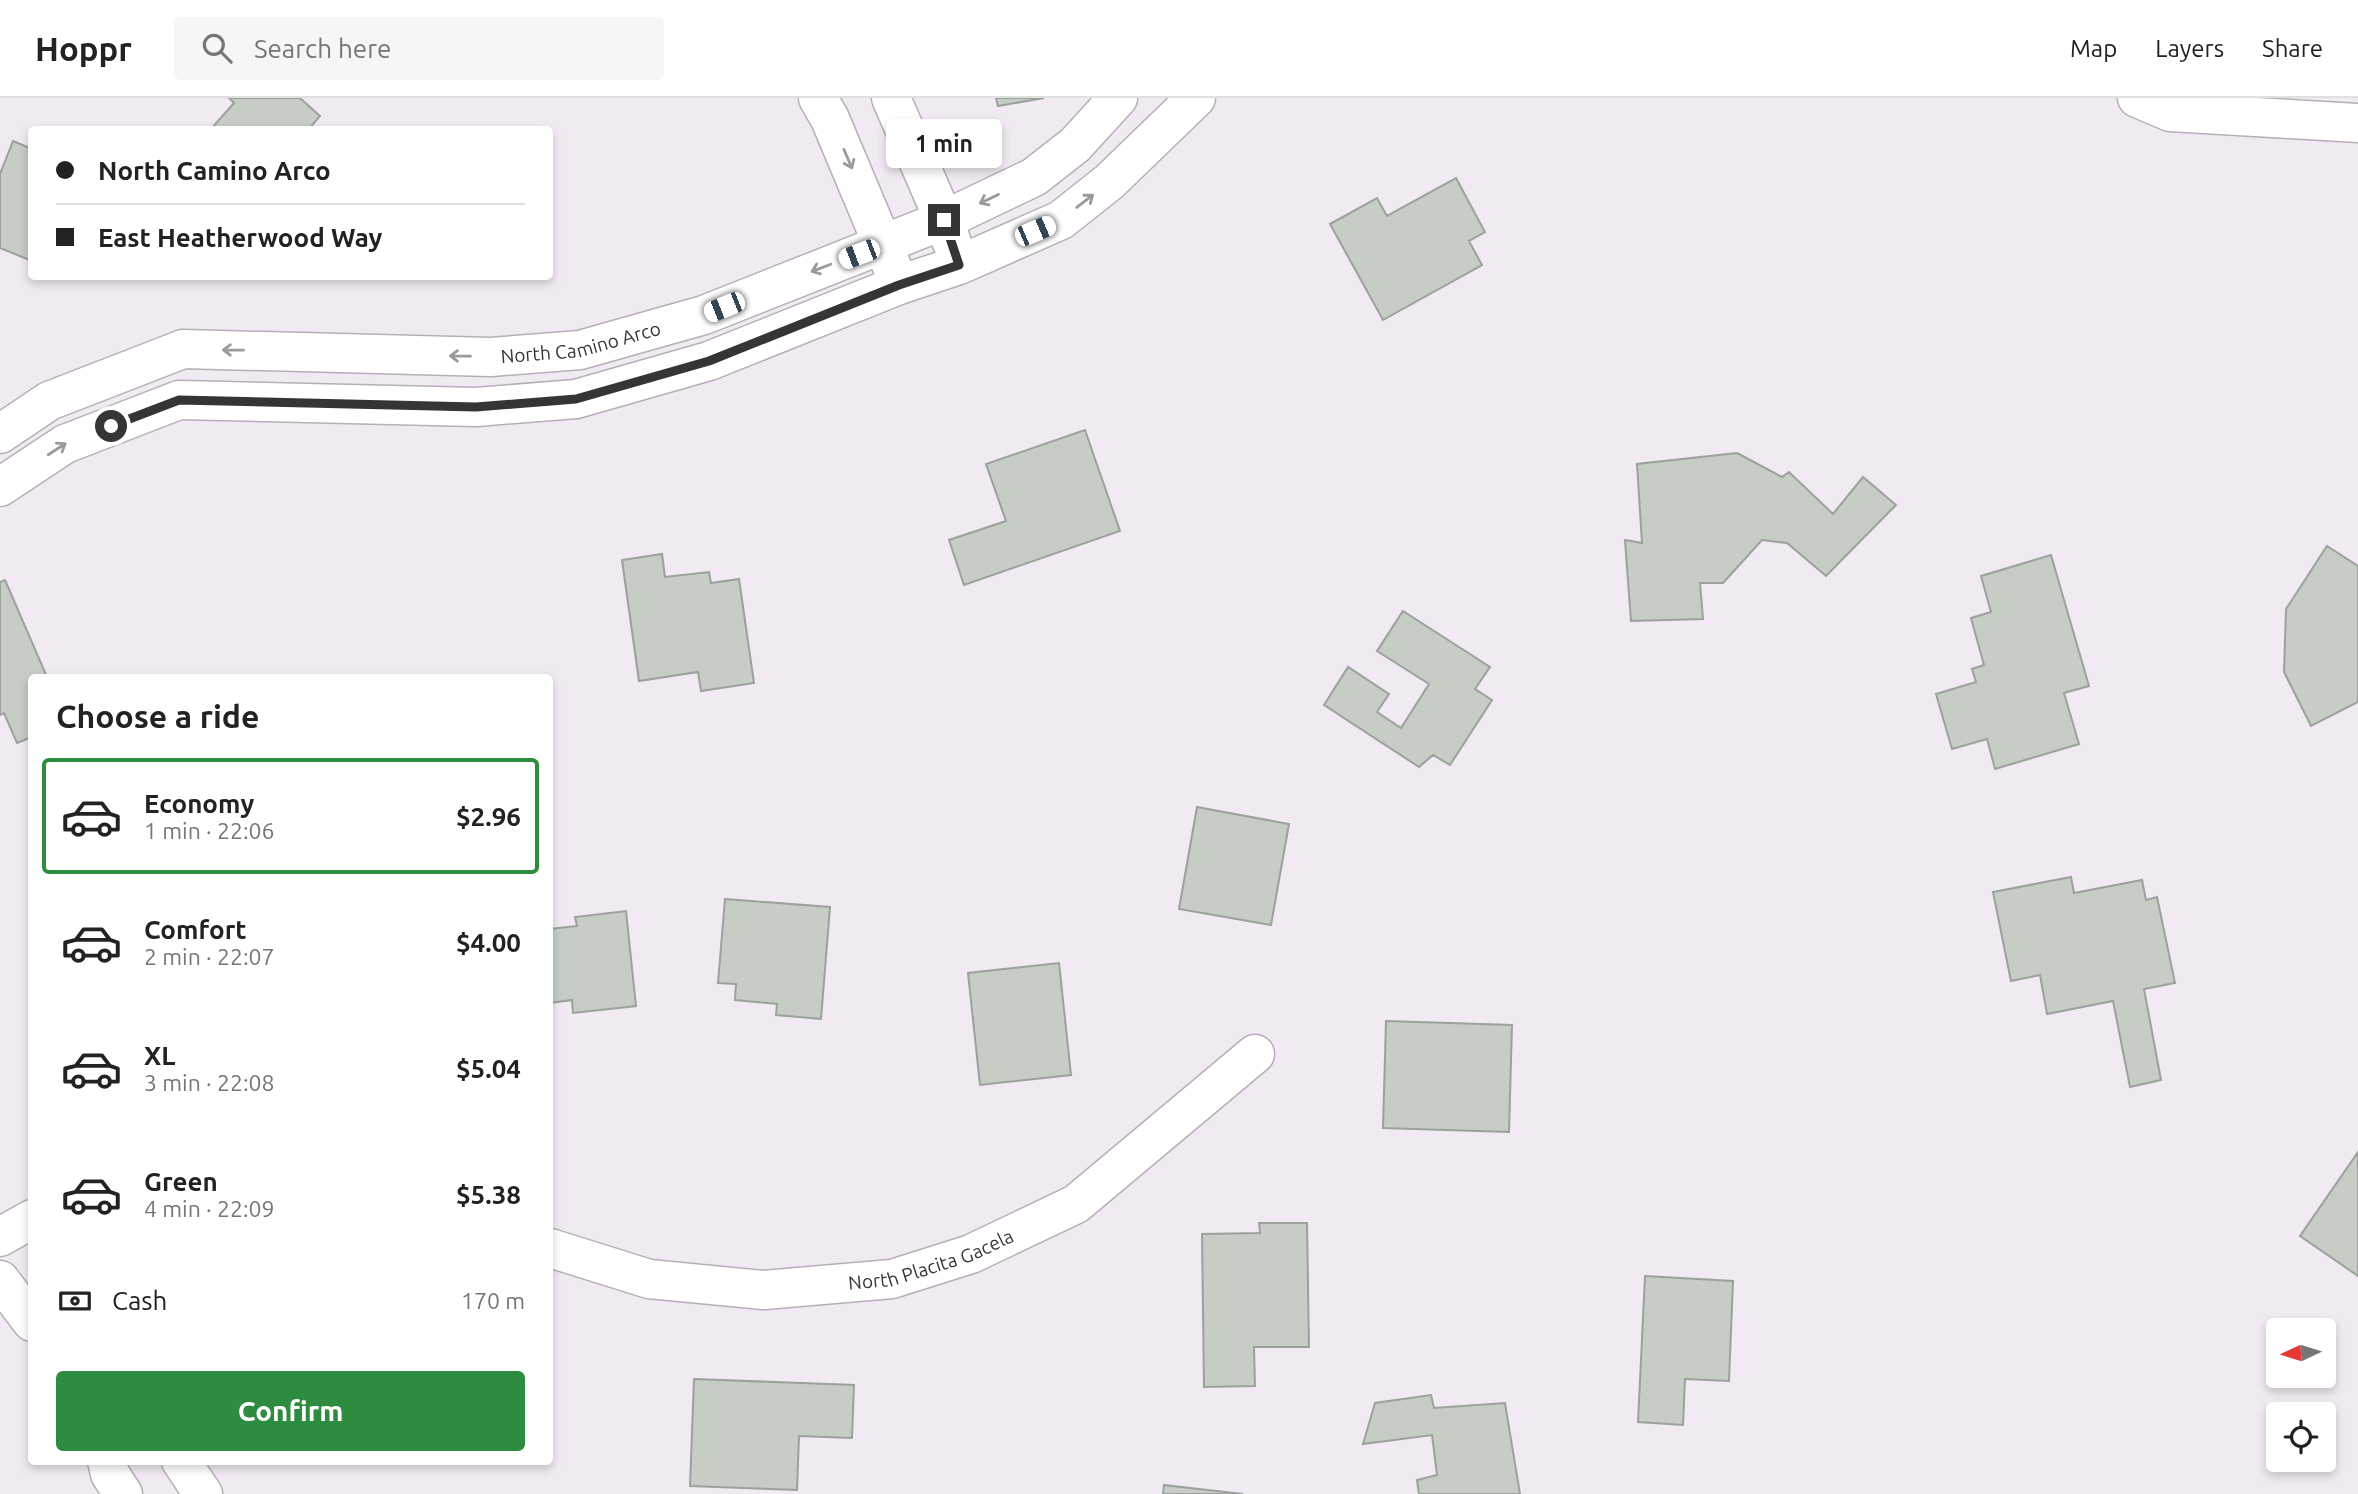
<!DOCTYPE html>
<html lang="en">
<head>
<meta charset="utf-8">
<style>
	:root { --surface:#fff; --page:#f6f6f6; --text:#222; --muted:#767676; --line:#e0e0e0; --accent:#2d8c3f }
	body { margin:0; font-family:Ubuntu,sans-serif; background:var(--page); color:var(--text); height:100vh; display:flex; flex-direction:column; font-size:26px; white-space:nowrap }
	* { box-sizing:border-box; margin:0 }
	p { font-size:23px; color:var(--muted) }
	.icon { flex:none; width:38px; height:38px; fill:none; stroke:currentColor; stroke-width:2; stroke-linecap:round; stroke-linejoin:round }
	.map { position:relative; flex:1; overflow:hidden }
	.side { position:absolute; left:28px; top:576px; width:525px; height:791px; display:flex; flex-direction:column; background:var(--surface); border-radius:7px; box-shadow:0 4px 10px #0003 }
	.side>* { flex:none }
	.hud { position:absolute; left:28px; top:28px; width:525px; height:154px; border-radius:7px; box-shadow:0 4px 10px #0003; display:grid; align-content:center; height:154px; padding:0 28px; background:var(--surface) }
	.needle { width:46px; rotate:266deg }
	.fabs { position:absolute; left:2266px; top:1220px; display:grid; gap:14px }
	.fabs a { display:grid; place-items:center; width:70px; height:70px; border-radius:7px; background:var(--surface); box-shadow:0 4px 10px #0003; font-size:35px }
	.end { position:absolute; width:32px; height:32px; margin:-16px; border:9px solid #373437; background:#fff; box-shadow:0 0 0 4px #fff }
	.from { border-radius:50% }
	.bubble { position:absolute; height:49px; border-radius:7px; background:var(--surface); box-shadow:0 4px 10px #0003; font-size:23px; font-weight:700; line-height:49px; text-align:center }
	.car { position:absolute; width:21px; height:42px; margin:-21px -10px; border-radius:9px; box-shadow:0 0 5px 2px #0007; background:linear-gradient(#fff 24%,#345 0 40%,#fff 0 76%,#345 0 86%,#fff 0) }
	.hud b { display:flex; align-items:center; gap:24px; height:66px; font-size:26px }
	.hud b+b { border-top:2px solid var(--line) }
	.hud i { width:18px; height:18px; background:var(--text) }
	ul { padding:0; list-style:none }
	li { display:flex; align-items:center; gap:21px; height:116px; margin:0 14px 10px; padding:0 14px; border:4px solid transparent; border-radius:7px }
	li div { flex:1 }
	li b { display:block; font-size:26px }
	li em { font-style:normal; font-weight:700 }
	li.on { border-color:var(--accent) }
	li>.icon { width:63px; height:63px; stroke-width:1.5 }
	h2 { padding:0 28px; font-size:32px; line-height:84px }
	.pay { display:flex; align-items:center; gap:18px; height:77px; padding:0 28px; font-size:26px }
	.pay p { margin-inline-start:auto }
	.action { display:flex; gap:14px; margin-top:auto; padding:14px 28px }
	.action a { flex:1; height:80px; border-radius:7px; background:var(--accent); color:#fff; font-size:28px; font-weight:700; line-height:80px; text-align:center }
	header { display:flex; align-items:center; gap:42px; box-sizing:border-box; height:98px; padding:0 35px; background:var(--surface); border-bottom:2px solid var(--line) }
	header strong { font-size:33px }
	nav { display:flex; gap:38px; margin-inline-start:auto; font-size:24px }
	.search { width:490px; height:63px; background:var(--page); display:flex; align-items:center; gap:18px; box-sizing:border-box; padding:0 24px; border-radius:7px; color:var(--muted); font-size:26px }
	.map>svg:first-child { display:block }
	.building { fill:#c5cdc5; stroke:#9aa29b; stroke-width:2 }
	.lines { fill:none; stroke-linecap:round; stroke-linejoin:round }
	.minor-casing { stroke:#b6afb7; stroke-width:41 }
	.minor { stroke:#fff; stroke-width:38 }
	.oneway { stroke:#9b9a9b }
	.route { stroke:#373437; stroke-width:9 }
	.labels { text-anchor:middle; stroke-width:6; stroke-linejoin:round; paint-order:stroke }
	.street-label { font-size:19px; fill:#373437; stroke:#f1eaf2 }
</style>
</head>
<body>
<header>
<strong>Hoppr</strong>
<div class="search"><svg class="icon" aria-label="search" viewBox="0 0 24 24"><circle cx="10" cy="10" r="6"/><path d="M15 15l6 6"/></svg>Search here</div>
<nav><a>Map</a><a>Layers</a><a>Share</a></nav>
</header>
<div class="map">
<svg width="2358" height="1396" viewBox="0 0 2358 1396">
	<rect width="100%" height="100%" fill="#f1eaf2"/>
	<path class="building" d="M229,0H300L320,18L308,32H210L234,5Z
		M996,0H1044L998,8Z
		M13,43L32,51V163L0,150V76Z
		M1456,80L1485,134L1469,143L1482,167L1383,222L1330,126L1377,100L1387,118Z
		M1085,332L1120,433L964,487L949,442L1006,423L986,366Z
		M1737,355L1782,379L1789,374L1833,416L1863,379L1896,407L1826,478L1787,445L1762,442L1723,485H1700L1703,521L1631,523L1625,442L1642,445L1637,366Z
		M2327,448L2358,468V604L2311,628L2284,574L2286,511Z
		M662,456L665,479L709,474L711,485L739,481L754,585L701,593L698,574L639,583L622,462Z
		M2051,457L2089,588L2064,595L2079,646L1995,671L1987,641L1952,651L1936,596L1976,584L1972,571L1984,567L1971,520L1991,514L1981,478Z
		M5,482L47,579H32V639L17,645L4,615L0,617V484Z
		M1403,513L1490,569L1475,591L1492,602L1450,667L1433,657L1419,669L1324,607L1348,569L1389,596L1377,614L1401,630L1429,586L1377,553Z
		M1197,709L1289,726L1271,827L1179,811Z
		M2071,779L2074,795L2142,782L2146,802L2157,799L2175,885L2144,891L2161,982L2130,989L2113,903L2047,916L2040,877L2011,883L1993,794Z
		M725,801L830,809L821,921L776,917L777,906L735,902L736,886L718,885Z
		M626,813L636,908L573,915L572,902L550,905V831L577,828L575,819Z
		M1059,865L1071,977L980,987L968,875Z
		M1386,923L1512,927L1509,1034L1383,1030Z
		M2358,1054V1178L2300,1138Z
		M1259,1125H1307L1309,1249H1254L1255,1288L1204,1289L1202,1136L1260,1135Z
		M1645,1178L1733,1183L1729,1283L1685,1281L1683,1327L1638,1324Z
		M694,1281L854,1287L852,1340L799,1338L797,1392L690,1388Z
		M1431,1297L1434,1310L1505,1305L1520,1396H1419L1417,1382L1437,1377L1432,1337L1363,1346L1375,1305Z
		M1164,1387L1243,1396H1163Z"/>
	<g class="lines">
		<defs>
			<g id="minor">
				<path d="M818,0L830,21L893,171"/>
				<path d="M891,0L944,122L952,145"/>
				<path d="M2137,0L2170,14L2358,25"/>
				<path id="s1" d="M0,336L49,303L183,251L491,259L580,252L704,217L944,122L1034,79L1075,47L1118,0"/>
				<path d="M0,389L65,346L179,302L476,309L576,301L709,263L899,187L959,167L1061,122L1109,84L1196,0"/>
				<path d="M0,1139L32,1121"/>
				<path id="s2" d="M550,1150L649,1181L764,1192L892,1181L971,1156L1076,1106L1255,956"/>
				<path d="M0,1182L32,1224"/>
				<path d="M107,1363L110,1376L123,1396"/>
				<path d="M181,1363L203,1396"/>
			</g>
		</defs>
		<use href="#minor" class="minor-casing"/>
		<use href="#minor" class="minor"/>
	</g>
	<defs><path id="oneway-shaft" d="M-6 0H5M1.5-3L5.5 0L1.5 3" fill="none" stroke-width="1.6" stroke-linecap="round" stroke-linejoin="round" transform="scale(1.75)"/></defs>
	<g class="oneway">
		<use href="#oneway-shaft" transform="translate(848 61) rotate(67)"/>
		<use href="#oneway-shaft" transform="translate(989 101) rotate(154)"/>
		<use href="#oneway-shaft" transform="translate(1085 103) rotate(-38)"/>
		<use href="#oneway-shaft" transform="translate(821 170) rotate(159)"/>
		<use href="#oneway-shaft" transform="translate(233 252) rotate(-179)"/>
		<use href="#oneway-shaft" transform="translate(460 258) rotate(-179)"/>
		<use href="#oneway-shaft" transform="translate(57 351) rotate(-33)"/>
	</g>
	<g class="lines">
		<path class="route" d="M111,328L179,302L476,309L576,301L709,263L899,187L959,167L944,122"/>
	</g>
	<g class="labels">
		<g class="street-label">
			<text dy="7" stroke="none"><textPath href="#s1" startOffset="602">North Camino Arco</textPath></text>
			<text dy="7" stroke="none"><textPath href="#s2" startOffset="390">North Placita Gacela</textPath></text>
		</g>
	</g>
</svg>
<div class="fabs">
<a><svg class="needle" viewBox="-14 -14 28 28"><path d="M0-13l5 13h-10z" fill="#e53935"/><path d="M0 13l5-13h-10z" fill="#767676"/></svg></a>
<a><svg class="icon" aria-label="locate" viewBox="0 0 24 24"><circle cx="12" cy="12" r="6"/><path d="M12 2v4M12 18v4M2 12h4M18 12h4"/></svg></a>
</div>
<i class="end from" style="left:111px;top:328px"></i>
<i class="end" style="left:944px;top:122px"></i>
<div class="bubble" style="left:886px;top:21px;width:116px">1 min</div>
<i class="car" style="left:1035px;top:133px;rotate:67deg"></i>
<i class="car" style="left:859px;top:156px;rotate:249deg"></i>
<i class="car" style="left:724px;top:209px;rotate:248deg"></i>
<div class="hud">
<b><i class="from"></i>North Camino Arco</b>
<b><i></i>East Heatherwood Way</b>
</div>
<section class="side">
<h2>Choose a ride</h2>
<ul>
<li class="on"><svg class="icon" aria-label="car" viewBox="0 0 24 24"><path d="M5 17H2v-5l4-1 3-4h7l3 4 3 1v5h-3M9 17h6M6 11h13"/><circle cx="7" cy="17" r="2"/><circle cx="17" cy="17" r="2"/></svg><div><b>Economy</b><p>1 min · 22:06</p></div><em>$2.96</em></li>
<li><svg class="icon" aria-label="car" viewBox="0 0 24 24"><path d="M5 17H2v-5l4-1 3-4h7l3 4 3 1v5h-3M9 17h6M6 11h13"/><circle cx="7" cy="17" r="2"/><circle cx="17" cy="17" r="2"/></svg><div><b>Comfort</b><p>2 min · 22:07</p></div><em>$4.00</em></li>
<li><svg class="icon" aria-label="car" viewBox="0 0 24 24"><path d="M5 17H2v-5l4-1 3-4h7l3 4 3 1v5h-3M9 17h6M6 11h13"/><circle cx="7" cy="17" r="2"/><circle cx="17" cy="17" r="2"/></svg><div><b>XL</b><p>3 min · 22:08</p></div><em>$5.04</em></li>
<li><svg class="icon" aria-label="car" viewBox="0 0 24 24"><path d="M5 17H2v-5l4-1 3-4h7l3 4 3 1v5h-3M9 17h6M6 11h13"/><circle cx="7" cy="17" r="2"/><circle cx="17" cy="17" r="2"/></svg><div><b>Green</b><p>4 min · 22:09</p></div><em>$5.38</em></li>
</ul>
<div class="pay"><svg class="icon" aria-label="cash" viewBox="0 0 24 24"><path d="M3 7h18v10H3z"/><circle cx="12" cy="12" r="2"/></svg>Cash<p>170 m</p></div>
<div class="action"><a>Confirm</a></div>
</section>
</div>
</body>
</html>
